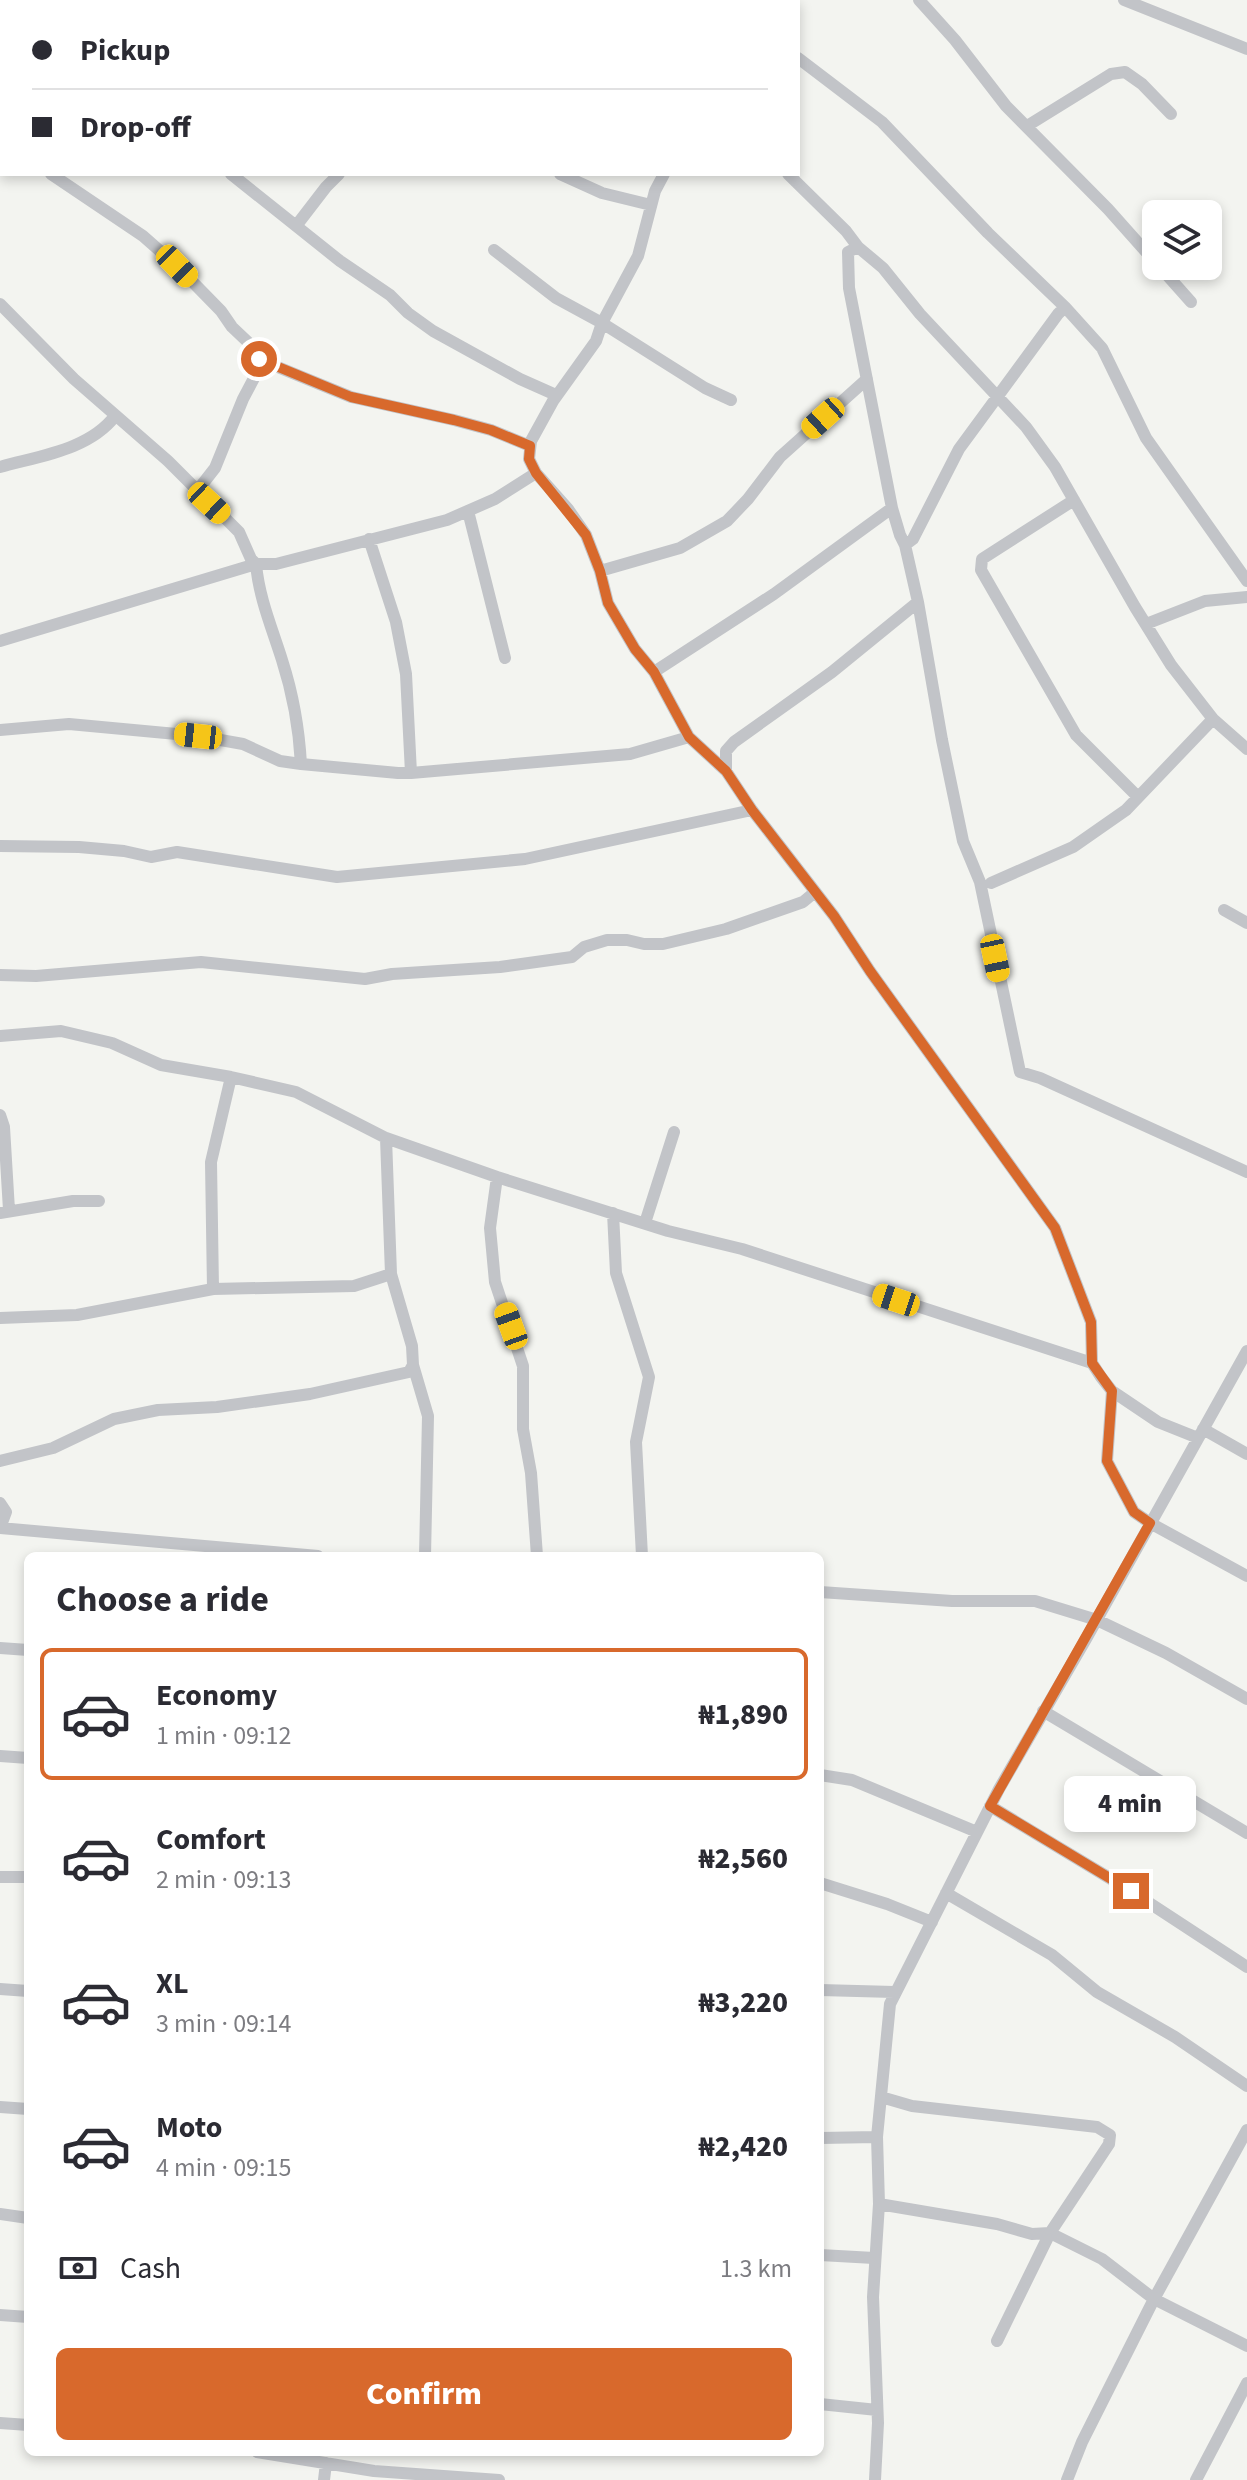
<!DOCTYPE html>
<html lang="en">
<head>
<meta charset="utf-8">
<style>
	:root { --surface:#fff; --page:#f2f2f3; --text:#2b2b33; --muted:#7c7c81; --line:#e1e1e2; --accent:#d8692c }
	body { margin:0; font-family:"Source Sans 3",sans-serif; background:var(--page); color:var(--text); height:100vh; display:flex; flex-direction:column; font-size:30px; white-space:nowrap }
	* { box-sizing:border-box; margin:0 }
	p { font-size:26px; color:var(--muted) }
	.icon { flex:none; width:44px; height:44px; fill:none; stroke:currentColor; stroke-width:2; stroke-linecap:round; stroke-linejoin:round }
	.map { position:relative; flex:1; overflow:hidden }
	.drawer { position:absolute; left:24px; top:1552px; width:800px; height:904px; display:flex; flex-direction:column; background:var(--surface); border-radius:12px; box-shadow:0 4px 12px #0003 }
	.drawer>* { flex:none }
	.hud { position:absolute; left:0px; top:0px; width:800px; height:176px; box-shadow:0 4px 12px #0003; display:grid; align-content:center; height:176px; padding:0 32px; background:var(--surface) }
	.buttons { position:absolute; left:1142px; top:200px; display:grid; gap:16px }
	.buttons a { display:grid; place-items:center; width:80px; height:80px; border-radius:12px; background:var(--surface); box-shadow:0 4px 12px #0003; font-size:40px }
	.end { position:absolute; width:36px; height:36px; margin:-18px; border:10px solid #d8692c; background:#fff; box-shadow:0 0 0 4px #fff }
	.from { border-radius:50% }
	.bubble { position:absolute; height:56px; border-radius:12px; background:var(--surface); box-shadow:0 4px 12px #0003; font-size:26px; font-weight:800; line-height:56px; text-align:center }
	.car { position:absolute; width:24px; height:48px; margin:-24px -12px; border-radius:10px; box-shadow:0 0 6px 2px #0007; background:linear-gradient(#f5c518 24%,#345 0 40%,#f5c518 0 76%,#345 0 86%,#f5c518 0) }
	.hud b { display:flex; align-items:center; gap:28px; height:76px; font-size:30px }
	.hud b+b { border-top:2px solid var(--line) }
	.hud i { width:20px; height:20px; background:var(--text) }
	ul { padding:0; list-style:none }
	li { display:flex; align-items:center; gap:24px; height:132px; margin:0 16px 12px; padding:0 16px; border:4px solid transparent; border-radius:12px }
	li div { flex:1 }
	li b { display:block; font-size:30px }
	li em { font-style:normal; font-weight:800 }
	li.on { border-color:var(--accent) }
	li>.icon { width:72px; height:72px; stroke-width:1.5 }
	h2 { padding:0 32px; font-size:36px; line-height:96px }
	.pay { display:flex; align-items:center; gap:20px; height:88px; padding:0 32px; font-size:30px }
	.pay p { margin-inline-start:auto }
	.cta { display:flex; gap:16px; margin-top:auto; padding:16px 32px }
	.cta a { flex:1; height:92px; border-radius:12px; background:var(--accent); color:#fff; font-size:32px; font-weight:800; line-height:92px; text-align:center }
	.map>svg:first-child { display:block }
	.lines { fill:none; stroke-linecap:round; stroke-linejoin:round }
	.street { stroke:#c2c4c8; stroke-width:12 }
	.route { stroke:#d8692c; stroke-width:10 }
</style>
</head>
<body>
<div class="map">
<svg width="1247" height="2480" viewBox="0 0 1247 2480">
	<rect width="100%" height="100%" fill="#f3f4f0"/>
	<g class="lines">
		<path class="street" d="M202,0L204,2
			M403,0L407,2
			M683,0L687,2
			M919,0L955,40L1006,106L1108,209L1156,263
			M1124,0L1247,49
			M757,2L758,0
			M0,9L2,10
			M798,58L882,122L988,233L1065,307L1102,348L1146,438L1247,581
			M1027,126L1111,74L1125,72L1142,84L1171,114
			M0,140L2,141
			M51,174L143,236L177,266L221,311L232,327L252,346L263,361L351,397L454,420L491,430L530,446
			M231,174L340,261L390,295L408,313L433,331L520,379L556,395
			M560,174L602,193L651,205
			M664,174L655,191L638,256L602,323L596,341L553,401L531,441L529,459L536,473L568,509L586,535L600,571L608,603L635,649L654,672L689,737L726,771L752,810L834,916L870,971L1055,1228L1091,1322L1092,1363L1101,1377L1112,1391L1158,1422L1198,1438
			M788,174L846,231L858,247L883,268L920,314L1026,427L1055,467L1135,607L1171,665L1213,719L1247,749
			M296,226L326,187L339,174
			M858,247L848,252L849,288L892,508L900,535L905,545L918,602L942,740L963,841L980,882L1020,1072L1040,1078L1247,1172
			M494,250L556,298L602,323L705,388L731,400
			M1159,266L1191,302
			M0,304L74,379L168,461L239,532L251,559L256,564H276L447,520L495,499L536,473
			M0,467C39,456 89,450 115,416
			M197,491L215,468L243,399L263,361
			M1074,500L982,559L981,570L1076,735L1137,796
			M468,511L505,658
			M369,539L396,622L406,674L411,773
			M905,545L913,539L959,449L1058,314L1065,307
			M600,571L680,548L727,521L748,499L780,457L867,379
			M1146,624L1205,601L1247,597
			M0,641L256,564C259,598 272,628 282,660C293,694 299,728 301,764L398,773H411L630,754L689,737
			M654,672L774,594L892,508
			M0,730L69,724L198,736L243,744L280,761L301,764
			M726,771V751L734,742L832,672L918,602
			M0,846L79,847L124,851L151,857L177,852L337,877L525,859L752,810
			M991,883L1073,847L1126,810L1213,719
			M1224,910L1247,923
			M0,975L36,976L201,962L365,979L392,974L500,967L572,957L584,947L607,940H627L644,944H663L726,929L803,902L815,892
			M0,1036L61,1031L112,1043L161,1065L231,1077L296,1092L386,1138L497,1177L668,1231L742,1249L1092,1363
			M0,1115L4,1127L9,1210
			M497,1177L490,1228L495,1282L523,1366V1429L531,1473L537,1556
			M0,1213L73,1201H99
			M613,1213L616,1273L649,1377L636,1442L642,1556
			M645,1223L674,1132
			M213,1289L211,1162L231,1077
			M0,1318L77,1315L213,1289L354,1286L391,1274
			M413,1365L428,1416L425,1556
			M1112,1391L1107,1461L1134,1512L1150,1523L1247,1576
			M1203,1429L1247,1454
			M0,1461L53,1448L114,1419L158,1410L217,1407L310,1394L409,1372L413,1365L412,1346L391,1274L386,1138
			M0,1503L6,1512L0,1528
			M0,1528L318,1556
			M820,1592L952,1601H1035L1097,1620L1166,1653L1247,1699
			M0,1648L28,1650
			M1043,1711L1247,1833
			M0,1756L28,1758
			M820,1775L852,1780L977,1832
			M990,1806L1131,1891L1247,1967
			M0,1877H28
			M820,1883L887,1904L932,1922
			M946,1893L1052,1955L1097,1992L1175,2037L1247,2086
			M0,1989L28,1991
			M820,1990L894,1992
			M881,2097L912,2106L1097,2127L1110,2135L1109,2144L1050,2233L997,2341
			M0,2107L28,2109
			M820,2138L877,2137
			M879,2204L997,2224L1032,2234L1050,2233L1102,2259L1154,2299L1247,2346
			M0,2214L28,2218
			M820,2255L874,2258
			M0,2315L28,2317
			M820,2404L877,2410
			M0,2423L28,2425
			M257,2452L374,2471L499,2480
			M324,2480L326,2463
			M875,2480L878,2423L873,2297L879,2204L877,2137L890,2004L999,1789L1086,1639L1247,1351
			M1067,2480L1082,2442L1154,2299L1247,2130
			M1196,2480L1247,2383"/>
	</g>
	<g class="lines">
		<path class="route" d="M259,359L351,397L454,420L491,430L530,446L529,459L536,473L586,535L600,571L608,603L635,649L654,672L689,737L726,771L752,810L834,916L870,971L1055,1228L1091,1322L1092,1363L1112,1391L1107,1461L1134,1512L1150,1523L990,1806L1131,1891"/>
	</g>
</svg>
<div class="buttons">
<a><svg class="icon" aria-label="layers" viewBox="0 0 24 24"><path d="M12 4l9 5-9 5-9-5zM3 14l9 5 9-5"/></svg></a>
</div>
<i class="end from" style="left:259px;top:359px"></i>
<i class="end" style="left:1131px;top:1891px"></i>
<div class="bubble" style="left:1064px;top:1776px;width:132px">4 min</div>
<i class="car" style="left:177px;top:266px;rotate:136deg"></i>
<i class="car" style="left:823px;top:418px;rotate:228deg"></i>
<i class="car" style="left:209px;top:503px;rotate:133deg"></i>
<i class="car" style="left:198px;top:736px;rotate:276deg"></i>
<i class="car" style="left:995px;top:958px;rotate:168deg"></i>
<i class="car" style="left:896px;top:1300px;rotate:288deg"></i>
<i class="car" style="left:511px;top:1326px;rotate:340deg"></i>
<div class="hud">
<b><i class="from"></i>Pickup</b>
<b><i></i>Drop-off</b>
</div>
<section class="drawer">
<h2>Choose a ride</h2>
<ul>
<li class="on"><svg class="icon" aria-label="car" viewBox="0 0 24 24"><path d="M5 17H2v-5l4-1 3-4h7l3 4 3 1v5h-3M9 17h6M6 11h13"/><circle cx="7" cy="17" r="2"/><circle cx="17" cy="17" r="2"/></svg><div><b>Economy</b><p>1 min · 09:12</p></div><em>₦1,890</em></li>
<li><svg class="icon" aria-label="car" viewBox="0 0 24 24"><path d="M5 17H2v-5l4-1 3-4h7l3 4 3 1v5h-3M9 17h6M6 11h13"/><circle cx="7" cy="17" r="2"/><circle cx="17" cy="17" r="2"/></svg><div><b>Comfort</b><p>2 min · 09:13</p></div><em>₦2,560</em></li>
<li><svg class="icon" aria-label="car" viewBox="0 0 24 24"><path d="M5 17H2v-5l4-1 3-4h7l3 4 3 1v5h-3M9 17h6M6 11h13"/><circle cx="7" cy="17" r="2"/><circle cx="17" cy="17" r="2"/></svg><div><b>XL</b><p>3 min · 09:14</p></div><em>₦3,220</em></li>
<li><svg class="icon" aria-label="car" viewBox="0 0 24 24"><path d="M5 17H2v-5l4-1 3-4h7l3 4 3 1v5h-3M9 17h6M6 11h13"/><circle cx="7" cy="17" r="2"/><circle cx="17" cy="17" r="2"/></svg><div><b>Moto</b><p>4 min · 09:15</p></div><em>₦2,420</em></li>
</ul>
<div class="pay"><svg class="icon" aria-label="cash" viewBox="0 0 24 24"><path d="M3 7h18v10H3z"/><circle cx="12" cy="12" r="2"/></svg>Cash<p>1.3 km</p></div>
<div class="cta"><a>Confirm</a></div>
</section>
</div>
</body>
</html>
